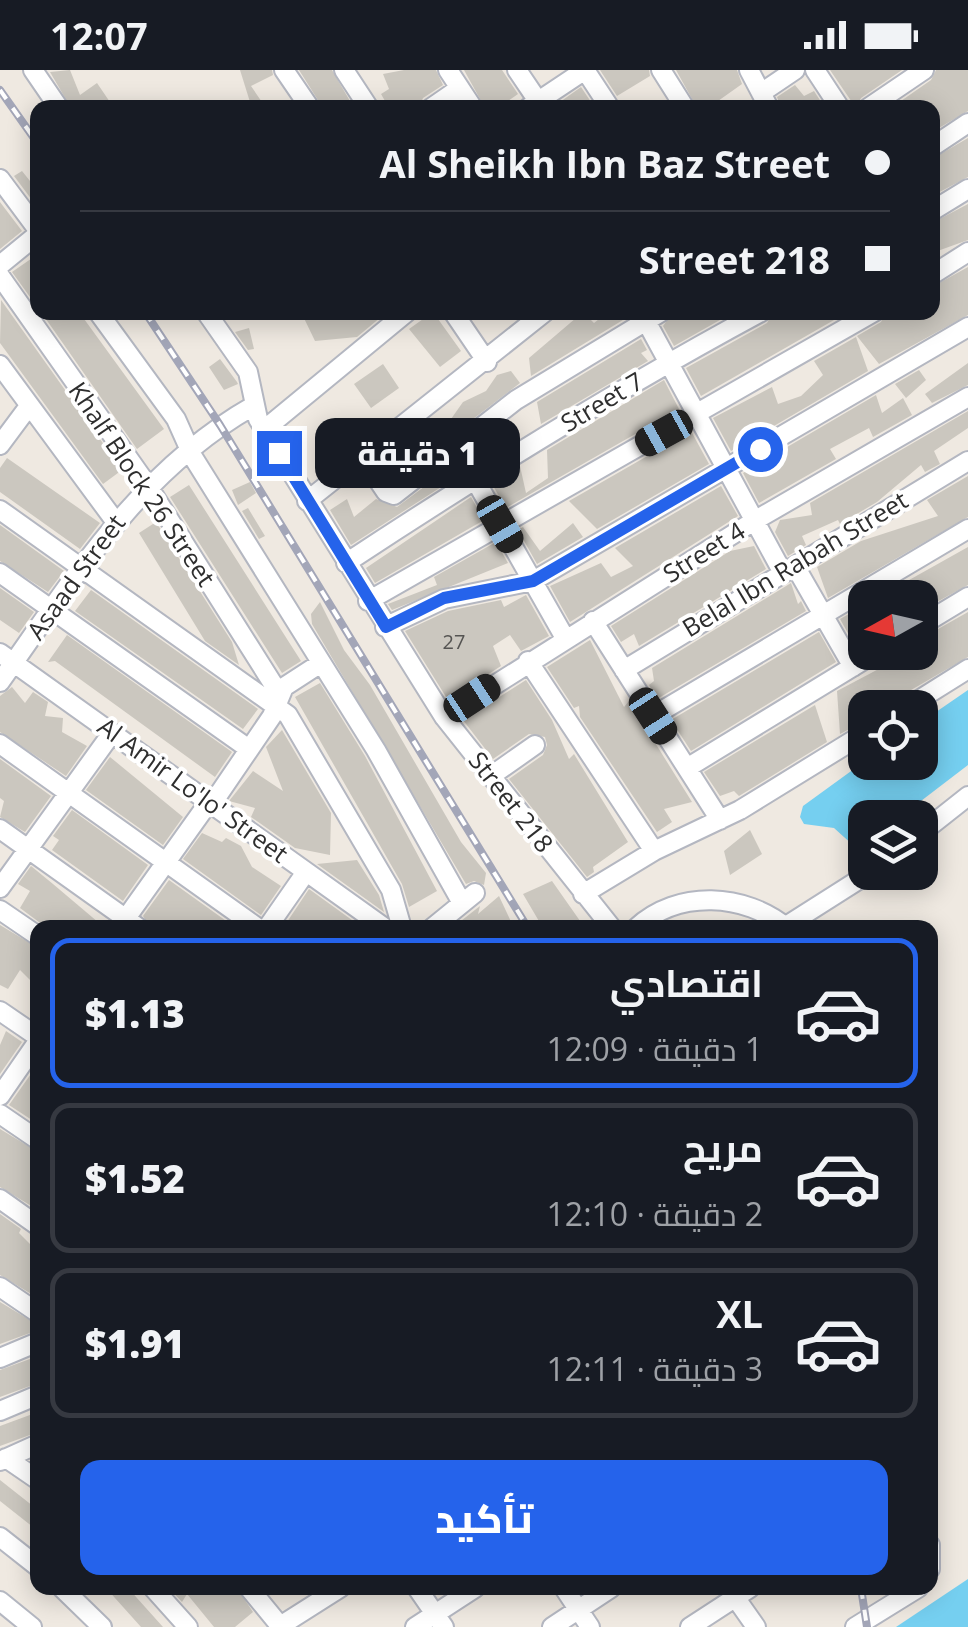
<!DOCTYPE html>
<html lang="ar">
<head>
<meta charset="utf-8">
<style>
	:root { --surface:#171b24; --page:#242831; --text:#f1f3f6; --muted:#9ea1a6; --line:#363941; --accent:#2563eb }
	body { margin:0; font-family:"Open Sans",Cairo,sans-serif; background:var(--page); color:var(--text); direction:rtl; height:100vh; display:flex; flex-direction:column; font-size:38px; white-space:nowrap }
	* { box-sizing:border-box; margin:0 }
	p { font-size:32px; color:var(--muted) }
	.icon { flex:none; width:55px; height:55px; fill:none; stroke:currentColor; stroke-width:2; stroke-linecap:round; stroke-linejoin:round }
	.map { position:relative; flex:1; overflow:hidden; direction:ltr }
	.sheet { position:absolute; left:30px; top:850px; width:908px; height:675px; display:flex; flex-direction:column; background:var(--surface); border-radius:20px; box-shadow:0 5px 25px #0003; direction:rtl }
	.sheet>* { flex:none }
	.top-card { position:absolute; left:30px; top:30px; width:910px; height:220px; border-radius:20px; box-shadow:0 5px 25px #0003; direction:rtl; display:grid; align-content:center; height:220px; padding:0 50px; background:var(--surface) }
	.needle { width:65px; rotate:262deg }
	.fabs { position:absolute; left:848px; top:510px; display:grid; gap:20px }
	.fabs a { display:grid; place-items:center; width:90px; height:90px; border-radius:20px; background:var(--surface); box-shadow:0 5px 25px #0003; font-size:50px }
	.end { position:absolute; width:45px; height:45px; margin:-22px; border:12px solid #2563eb; background:#fff; box-shadow:0 0 0 5px #fff }
	.from { border-radius:50% }
	.bubble { position:absolute; height:70px; border-radius:20px; background:var(--surface); box-shadow:0 5px 25px #0003; font-size:32px; font-weight:800; line-height:70px; text-align:center; direction:rtl }
	.car { position:absolute; width:30px; height:60px; margin:-30px -15px; border-radius:12px; box-shadow:0 0 8px 2px #0007; background:linear-gradient(#222 24%,#8ab4d8 0 40%,#222 0 76%,#8ab4d8 0 86%,#222 0) }
	.top-card b { display:flex; align-items:center; gap:35px; height:95px; font-size:38px }
	.top-card b+b { border-top:2px solid var(--line) }
	.top-card i { width:25px; height:25px; background:var(--text) }
	ul { padding:18px 0 0; list-style:none }
	li { display:flex; align-items:center; gap:30px; height:150px; margin:0 20px 15px; padding:0 30px; border:5px solid var(--line); border-radius:20px }
	li div { flex:1 }
	li b { display:block; font-size:38px }
	li em { font-style:normal; font-weight:800 }
	li.on { border-color:var(--accent) }
	li>.icon { width:90px; height:90px; stroke-width:1.5 }
	.action { display:flex; gap:20px; margin-top:auto; padding:20px 50px }
	.action a { flex:1; height:115px; border-radius:20px; background:var(--accent); color:#fff; font-size:40px; font-weight:800; line-height:115px; text-align:center }
	.status { display:flex; justify-content:space-between; align-items:center; height:70px; padding:0 50px; background:var(--surface); direction:ltr }
	.status svg { height:28px; fill:currentColor }
	.map>svg:first-child { display:block }
	.water { fill:#75cff0 }
	.building { fill:#cbc7bf }
	.lines { fill:none; stroke-linecap:round; stroke-linejoin:round }
	.minor-casing { stroke:#b4b7c1; stroke-width:22 }
	.minor { stroke:#fff; stroke-width:18 }
	.rail-casing { stroke:#a3a6b8; stroke-width:8 }
	.rail { stroke:#fff; stroke-width:4; stroke-dasharray:11; stroke-linecap:butt }
	.route { stroke:#2563eb; stroke-width:12 }
	.labels { text-anchor:middle; stroke-width:8; stroke-linejoin:round; paint-order:stroke }
	.number-label { font-size:20px; fill:#555452 }
	.street-label { font-size:25px; fill:#2e2e2e; stroke:#fff }
</style>
</head>
<body>
<div class="status"><b>12:07</b><svg viewBox="0 0 49 12"><path d="M0 12V9h3v3zM5 12V6h3v6zM10 12V3h3v9zM15 12V0h3v12zM26 1h20v11H26zM47 4h2v5h-2z"/></svg></div>
<div class="map">
<svg width="968" height="1557" viewBox="0 0 968 1557">
	<rect width="100%" height="100%" fill="#efe9e1"/>
	<path class="water" d="M968,620V695L900,747L865,748V773L854,776L834,758L804,754L800,747L803,736L865,691L920,692V653Z
		M968,1509V1557H896Z"/>
	<path class="building" d="M70,0L80,25L97,13L114,38H71L50,2Z
		M240,0H272L273,5L251,16L266,38H247L250,32Z
		M299,0H332L354,38H323Z
		M404,0H436L443,15L423,28L419,38H389L381,24L389,19L383,4Z
		M464,0H502L518,24L498,38H485Z
		M600,0H649L650,6L617,26Z
		M676,0H737L742,14L718,31L697,38Z
		M830,0H902L861,28L856,38Z
		M936,0H968V41L932,62V38H891L931,10Z
		M795,15L804,26L814,21L825,38H781L777,27Z
		M581,17L595,38H563L560,32Z
		M968,68V107L932,126V89Z
		M22,101L38,121V138L14,106Z
		M0,132L22,161L0,179Z
		M968,134V170L932,183V153Z
		M38,184V238L12,202Z
		M968,197V245L879,294L857,266L881,252L886,242H932V217Z
		M1,230L122,400L103,414L0,273Z
		M41,242H79L164,359L137,379Z
		M301,242H387L357,267L315,271Z
		M433,242L461,281L440,297L409,259Z
		M583,242L594,253L608,242H636L531,306L529,288Z
		M673,242H734L674,276L663,256Z
		M773,242H848L701,326L686,298L767,253Z
		M249,258L254,279L248,280L235,262Z
		M856,267L868,301L731,381L713,348L772,317L778,334L801,326L823,305L814,291Z
		M641,269L647,280L641,283L648,291L541,354L537,332Z
		M220,289L237,312L238,314L224,320L209,297Z
		M968,293V315L932,333L925,324Z
		M383,294L399,318L371,338L354,314Z
		M919,300L926,310L906,328L895,314Z
		M511,301L520,313L393,410L384,397L409,386L405,381L451,349L463,332L486,321L497,305Z
		M664,310L679,339L506,438L492,414L499,410L503,416L520,396L526,423L548,408L547,380Z
		M876,325L882,343L903,328L912,345L873,367L869,358L830,379L836,389L759,433L743,403Z
		M968,341V358L934,381L940,394L925,402L921,395L877,432L840,454L838,450L802,466L806,475L788,486L775,462L780,450L812,445L810,433Z
		M504,356L512,372L498,381L496,368Z
		M691,361L709,394L597,459L569,431Z
		M7,388L100,453L80,479L0,422V398Z
		M448,399L452,410L351,475L330,440L347,429L354,447L376,429L397,437Z
		M968,406V447L828,528L817,497L861,471L938,446L927,430Z
		M250,412L256,423L238,435L232,420Z
		M189,415L301,591L282,603L170,427Z
		M721,416L738,446L570,552L550,516L601,493L611,507L633,496L615,478Z
		M471,427L484,450L375,513L366,498Z
		M248,438L265,466L259,469L242,441Z
		M156,452L232,572L239,595L205,571L139,463Z
		M573,453L583,467L537,494L518,460L523,457L540,481Z
		M0,455L64,501L48,522L0,491Z
		M496,472L508,493L392,540L388,534L437,515L434,507Z
		M754,476L766,499L639,576L634,564L621,572L611,556L730,481Z
		M968,477V515L920,541V528H877Z
		M791,513L798,534L801,531L806,541L657,629L649,615L654,611L652,598Z
		M0,518L34,542L19,563L0,550Z
		M91,520L258,639L243,659L75,541Z
		M526,525L549,566L521,581L510,565L493,576L501,596L448,630L405,561L448,541L501,530L504,537Z
		M320,532L344,580L370,615L461,772L486,803L484,815L474,811L466,814L312,554L311,544Z
		M865,535V575L857,579L840,549Z
		M968,542V587L899,627L894,638H865V651L840,664L837,621L890,593L889,582H920V574L927,572L924,567Z
		M819,562L836,592L691,681L671,650Z
		M67,565L232,682L215,707L55,591L48,592Z
		M590,570L624,637L629,631L692,732L664,739L672,752L657,762L580,647L579,636L574,638L547,597Z
		M526,610L552,650L569,689L574,684L628,772L593,797L594,802L587,807L509,709L543,685L547,675L545,667L529,664L493,689L463,650Z
		M320,613L365,686L437,821L409,837L402,814L295,627Z
		M12,617L25,633L33,622L48,632L45,646L63,648L62,662L87,676L66,706L0,662V626Z
		M815,635L827,672L739,726L734,721L720,726L704,702Z
		M282,660L331,743L330,785L295,778L251,747L255,738L229,731L253,701L283,721L266,677Z
		M110,687L183,747L163,775L86,720Z
		M0,689L51,726L25,762L0,747L4,731L0,728Z
		M72,740L148,795L123,831L52,780L59,770L53,766Z
		M750,760L762,784L730,805L724,781Z
		M202,763L222,772L226,768L241,776L252,797L281,816L261,845L183,789Z
		M357,790L379,825L384,842L317,794Z
		M31,796L53,814L105,858H47L20,838L30,821L18,814Z
		M169,810L236,858H151L143,846Z
		M552,811L585,858H543L523,824Z
		M309,819L363,858H283Z
		M499,826L514,858H452L480,836L478,844Z
		M0,855L38,878V918L20,900L8,919L0,915Z
		M6,961L22,972L0,1004V975Z
		M38,994V1054L9,1035Z
		M0,1059L38,1082V1140L0,1117Z
		M0,1144L21,1159L19,1163L38,1182V1228L0,1205Z
		M0,1232L38,1255V1260L0,1274Z
		M38,1286V1313L0,1327V1300Z
		M38,1342V1362L0,1376V1356Z
		M0,1410L38,1440V1461L0,1431Z
		M106,1518H128L163,1557H141Z
		M169,1518H237L253,1542L235,1557H214L187,1524L182,1532Z"/>
	<g class="lines">
		<defs>
			<path id="minor" d="M33,0L59,38
				M284,0L310,38
				M344,0L369,38
				M448,0L473,38
				M517,0L542,37
				M585,0L610,38
				M661,0L685,38
				M749,0L769,38
				M815,0L840,38
				M761,23L795,0
				M431,38L460,18
				M528,38L585,0
				M868,38L924,0
				M932,77L968,53
				M0,109L38,160
				M932,141L968,119
				M0,195L38,164
				M932,205L968,182
				M0,206L148,416L280,625
				M98,242L176,349L193,387L376,680L462,833
				M206,242L248,302L258,349L444,647L612,858
				M453,242L487,292
				M646,251L783,503
				M0,295L115,451
				M265,359L407,242
				M0,375L29,336
				M363,388L386,422L394,425L516,330L661,242
				M474,408L565,568
				M307,431L545,242
				M0,440L288,645L391,820L402,858
				M346,493C481,404 618,319 761,242
				M795,496L853,597
				M0,503L249,679
				M368,531L874,242
				M593,551L720,750
				M920,556L968,527
				M385,557L444,529L533,511L968,257
				M0,583L385,858
				M528,591L654,781
				M624,600L968,391
				M0,612C74,508 140,400 253,336
				M906,638L968,599
				M653,646L968,459
				M444,647L754,451L968,327
				M0,674L258,858
				M687,698L877,582
				M491,706L535,675
				M212,734L272,646L284,617L321,593
				M0,759L139,858
				M920,764L968,726
				M0,818L112,663
				M583,824L654,781L740,740L865,663
				M0,840L38,866
				M786,856L871,802
				M119,858L209,732
				M267,858L306,802
				M432,858L475,823
				M636,858C678,819 745,823 787,858
				M0,941L38,967
				M0,1026L38,971
				M0,1044L38,1070
				M0,1129L38,1156
				M0,1217L38,1243
				M0,1288L38,1272
				M0,1341L38,1325
				M6,1388L38,1410
				M0,1391L38,1374
				M0,1467L38,1497
				M930,1475V1499
				M62,1518L102,1557
				M153,1518L188,1557
				M249,1518L281,1557
				M417,1518L444,1557
				M564,1518L590,1557
				M730,1520L756,1557
				M0,1531L32,1557
				M280,1556L340,1518
				M415,1557L475,1518
				M552,1557L611,1518
				M690,1557L750,1518
				M855,1557L918,1518"/>
		</defs>
		<use href="#minor" class="minor-casing"/>
		<use href="#minor" class="minor"/>
		<defs>
			<path id="rail" d="M0,20L38,74
				M145,242L220,355L528,858
				M861,1518L867,1557"/>
		</defs>
		<use href="#rail" class="rail-casing"/>
		<use href="#rail" class="rail"/>
	</g>
	<g class="lines">
		<path class="route" d="M279,383L386,557L444,528L533,511L760,379"/>
	</g>
	<g class="labels">
		<g class="number-label">
			<text x="454" y="579">27</text>
		</g>
		<g class="street-label">
			<text transform="translate(602 332) rotate(-31)" y="9">Street 7</text>
			<text transform="translate(142 414) rotate(56)" y="9">Khalf Block 26 Street</text>
			<text transform="translate(704 482) rotate(-32)" y="9">Street 4</text>
			<text transform="translate(795 494) rotate(-31)" y="9">Belal Ibn Rabah Street</text>
			<text transform="translate(76 507) rotate(-54)" y="9">Asaad Street</text>
			<text transform="translate(193 720) rotate(36)" y="9">Al Amir Lo'lo' Street</text>
			<text transform="translate(511 732) rotate(52)" y="9">Street 218</text>
		</g>
	</g>
</svg>
<div class="fabs">
<a><svg class="needle" viewBox="-14 -14 28 28"><path d="M0-13l5 13h-10z" fill="#e53935"/><path d="M0 13l5-13h-10z" fill="#9ea1a6"/></svg></a>
<a><svg class="icon" aria-label="locate" viewBox="0 0 24 24"><circle cx="12" cy="12" r="6"/><path d="M12 2v4M12 18v4M2 12h4M18 12h4"/></svg></a>
<a><svg class="icon" aria-label="layers" viewBox="0 0 24 24"><path d="M12 4l9 5-9 5-9-5zM3 14l9 5 9-5"/></svg></a>
</div>
<i class="end from" style="left:760px;top:379px"></i>
<i class="end" style="left:279px;top:383px"></i>
<div class="bubble" style="left:315px;top:348px;width:205px">1 دقيقة</div>
<i class="car" style="left:664px;top:363px;rotate:241deg"></i>
<i class="car" style="left:500px;top:454px;rotate:150deg"></i>
<i class="car" style="left:472px;top:628px;rotate:57deg"></i>
<i class="car" style="left:653px;top:646px;rotate:147deg"></i>
<div class="top-card">
<b><i class="from"></i>Al Sheikh Ibn Baz Street</b>
<b><i></i>Street 218</b>
</div>
<section class="sheet">
<ul>
<li class="on"><svg class="icon" aria-label="car" viewBox="0 0 24 24"><path d="M5 17H2v-5l4-1 3-4h7l3 4 3 1v5h-3M9 17h6M6 11h13"/><circle cx="7" cy="17" r="2"/><circle cx="17" cy="17" r="2"/></svg><div><b>اقتصادي</b><p>1 دقيقة · 12:09</p></div><em>$1.13</em></li>
<li><svg class="icon" aria-label="car" viewBox="0 0 24 24"><path d="M5 17H2v-5l4-1 3-4h7l3 4 3 1v5h-3M9 17h6M6 11h13"/><circle cx="7" cy="17" r="2"/><circle cx="17" cy="17" r="2"/></svg><div><b>مريح</b><p>2 دقيقة · 12:10</p></div><em>$1.52</em></li>
<li><svg class="icon" aria-label="car" viewBox="0 0 24 24"><path d="M5 17H2v-5l4-1 3-4h7l3 4 3 1v5h-3M9 17h6M6 11h13"/><circle cx="7" cy="17" r="2"/><circle cx="17" cy="17" r="2"/></svg><div><b>XL</b><p>3 دقيقة · 12:11</p></div><em>$1.91</em></li>
</ul>
<div class="action"><a>تأكيد</a></div>
</section>
</div>
</body>
</html>
